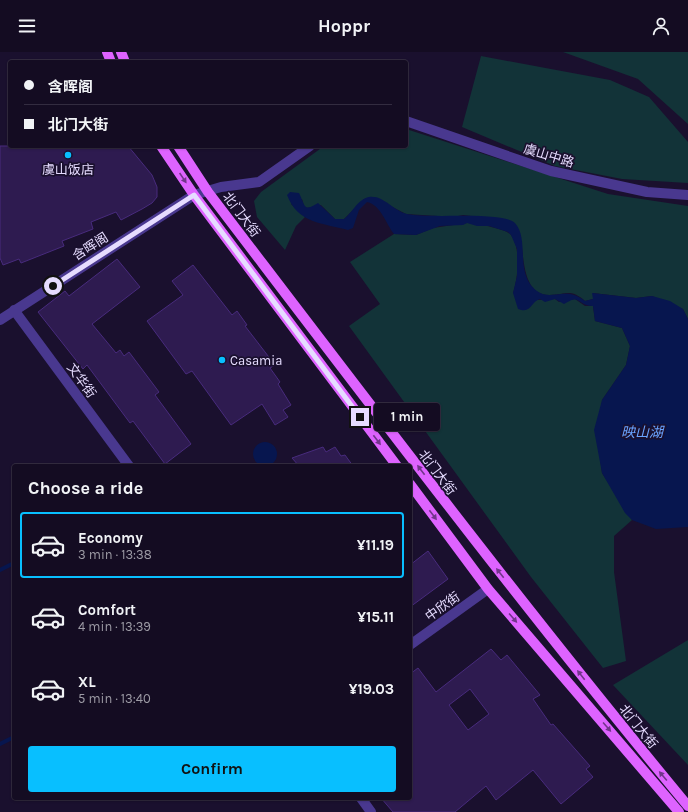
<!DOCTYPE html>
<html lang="en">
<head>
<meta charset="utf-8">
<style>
	:root { --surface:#140c22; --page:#211a2f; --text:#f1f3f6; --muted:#9d9ba5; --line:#332c40; --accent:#08bfff }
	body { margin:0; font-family:Karla,"Noto Sans SC",sans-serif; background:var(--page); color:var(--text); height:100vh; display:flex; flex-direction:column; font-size:15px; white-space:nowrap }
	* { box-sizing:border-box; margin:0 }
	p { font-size:13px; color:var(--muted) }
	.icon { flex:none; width:22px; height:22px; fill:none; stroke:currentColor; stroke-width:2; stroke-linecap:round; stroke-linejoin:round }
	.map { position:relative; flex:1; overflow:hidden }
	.drawer { position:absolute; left:12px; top:412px; width:400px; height:336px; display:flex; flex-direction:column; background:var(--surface); border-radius:4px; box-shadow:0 1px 3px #0004,0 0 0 1px var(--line) }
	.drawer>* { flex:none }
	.banner { position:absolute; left:8px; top:8px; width:400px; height:88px; border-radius:4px; box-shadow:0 1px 3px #0004,0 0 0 1px var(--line); display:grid; align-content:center; height:88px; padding:0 16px; background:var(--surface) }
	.end { position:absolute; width:18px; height:18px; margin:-9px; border:5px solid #e6dcff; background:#111; box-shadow:0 0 0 2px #111 }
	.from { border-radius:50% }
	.bubble { position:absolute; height:28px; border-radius:4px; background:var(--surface); box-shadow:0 1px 3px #0004,0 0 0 1px var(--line); font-size:13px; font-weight:700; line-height:28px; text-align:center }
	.banner b { display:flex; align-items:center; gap:14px; height:38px; font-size:15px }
	.banner b+b { border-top:1px solid var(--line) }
	.banner i { width:10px; height:10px; background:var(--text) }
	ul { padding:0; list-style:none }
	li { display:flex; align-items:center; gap:12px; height:66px; margin:0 8px 6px; padding:0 8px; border:2px solid transparent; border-radius:4px }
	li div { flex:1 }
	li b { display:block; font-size:15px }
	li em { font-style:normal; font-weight:700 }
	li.on { border-color:var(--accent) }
	li>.icon { width:36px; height:36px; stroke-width:1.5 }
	h2 { padding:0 16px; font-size:18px; line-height:48px }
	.primary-button { display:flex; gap:8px; margin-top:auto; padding:8px 16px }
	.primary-button a { flex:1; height:46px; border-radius:4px; background:var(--accent); color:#111; font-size:16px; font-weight:700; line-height:46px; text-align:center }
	header { display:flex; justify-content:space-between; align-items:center; height:52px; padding:0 16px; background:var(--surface); font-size:18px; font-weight:700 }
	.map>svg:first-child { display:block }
	.green { fill:#123338 }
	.water { fill:#07164f }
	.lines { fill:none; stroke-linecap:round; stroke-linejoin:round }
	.stream { stroke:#07164f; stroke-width:4 }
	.building { fill:#2e1b50; stroke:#482b7d; fill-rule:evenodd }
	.street { stroke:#49388f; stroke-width:10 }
	.primary { stroke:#de63ff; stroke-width:10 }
	.oneway { fill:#72358c }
	.route { stroke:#e6dcff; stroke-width:5 }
	.poi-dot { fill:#08bfff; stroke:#1a102e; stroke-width:1.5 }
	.labels { text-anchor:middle; stroke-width:3.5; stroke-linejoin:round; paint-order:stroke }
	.street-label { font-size:13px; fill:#e6dcff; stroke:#1a102e }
	.poi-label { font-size:13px; fill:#e6dcff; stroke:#1a102e }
	.water-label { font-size:14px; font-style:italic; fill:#6aa3ff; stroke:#1a102e }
</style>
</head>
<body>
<header><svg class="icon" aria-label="menu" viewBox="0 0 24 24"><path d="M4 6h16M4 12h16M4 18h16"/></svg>Hoppr<svg class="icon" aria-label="person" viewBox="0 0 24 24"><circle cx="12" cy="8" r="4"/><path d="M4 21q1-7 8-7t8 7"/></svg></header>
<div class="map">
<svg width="688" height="760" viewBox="0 0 688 760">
	<rect width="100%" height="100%" fill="#1a102e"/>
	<path class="green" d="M563,0H688V72L638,27Z
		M481,4L610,28L649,45L688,90V131L622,127L555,114L462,75Z
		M406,77L608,142L688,154V267L683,257L652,244L636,246L593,241V247L585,249C570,236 566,243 550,243C523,244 524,206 521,189L491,166L463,163L453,165L406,162L375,146L364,147L344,167H335L321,153L307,156L304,154L302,147L291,152L305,165L296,174L285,198L257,165L254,149L261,140L324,94H406Z
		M467,171C475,171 507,177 511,183C521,195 518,227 513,241L536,248L555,247L559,250L575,247L585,254H593L595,269L622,276L630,294L626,313L602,348L599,399L602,421L632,468L614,484V520L626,609L603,616L531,525L349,274L380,252L350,210L394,182L416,183L433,176Z
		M688,588V713L613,633Z"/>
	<path class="water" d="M290,140L299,141C306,155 303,160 318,151L335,167H344C352,161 358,147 369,145C384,143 393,159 407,162C428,167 503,159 515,171C530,187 514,222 537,239C552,250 565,233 585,249L593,247L592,241L636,246L652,244L670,249L683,257L688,267V475L656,477L632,468L625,461L602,421L594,378L602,348L626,313L630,294L622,276L595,269L593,254C576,253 581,241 564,252L555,247L545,250L540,247C530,250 532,262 518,257L513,241L517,224V197L511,183L508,180L489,174H477L467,171L463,173L440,174L416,183L394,182C386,172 381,153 367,150L359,158L353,176L348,178C323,171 298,172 287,143Z
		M253 402a12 12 0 1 1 24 0a12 12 0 1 1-24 0Z"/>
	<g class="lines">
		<path class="stream" d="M0,518L14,511
			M0,692L14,685"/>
	</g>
	<path class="building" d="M0,94H128L152,123L157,135V145L152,151L142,157L121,168L116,160L91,170L93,177L62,189L64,194L21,211L19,207L3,213L0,206Z
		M117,207L140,235L92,272L116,301L120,298L124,304L129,300L159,340L155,343L191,392L165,412L133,369L130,371L87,313L83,317L38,260L65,239L69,244Z
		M193,213L232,263L237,259L247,273L245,274L275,313L270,316L280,330L278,332L291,353L283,358L288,365L275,373L262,352L231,373L192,319L186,322L147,269L183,243L172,229Z
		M323,395L326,400L335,395L341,404L345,403L353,414H299L292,406Z
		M428,499L448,527L410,555V513Z
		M491,597L501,608L507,603L540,643L533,647L551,673L553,672L590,714L586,717L593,725L561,752L533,718L496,748L486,734L455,760H393L381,746H410V622L418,616L436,640ZM470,637L489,662L468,678L449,653Z"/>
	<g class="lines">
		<path class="street" d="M406,69L551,119L647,140L688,143
			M14,258L129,414
			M0,268L194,143L221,135L259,130L310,94
			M410,593L488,537
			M361,746L371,760"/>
		<path class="primary" d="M107,0L111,10
			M121,0L125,10
			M161,94L194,143L397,414
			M178,94L208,140C366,347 522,554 688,754
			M410,432L488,537L679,760"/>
	</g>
	<defs><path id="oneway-solid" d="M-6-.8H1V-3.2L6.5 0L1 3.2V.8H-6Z"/></defs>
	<g class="oneway">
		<use href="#oneway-solid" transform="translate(183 126) rotate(56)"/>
		<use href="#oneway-solid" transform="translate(377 388) rotate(53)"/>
		<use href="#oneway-solid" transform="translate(421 418) rotate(-127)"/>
		<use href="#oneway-solid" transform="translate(433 463) rotate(53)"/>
		<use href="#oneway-solid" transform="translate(500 521) rotate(-128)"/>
		<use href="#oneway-solid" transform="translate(513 566) rotate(49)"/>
		<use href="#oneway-solid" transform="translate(581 623) rotate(-128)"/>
		<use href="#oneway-solid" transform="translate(607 675) rotate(49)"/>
		<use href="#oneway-solid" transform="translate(663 724) rotate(-130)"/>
	</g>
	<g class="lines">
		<path class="route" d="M53,234L194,143L360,365"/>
	</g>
	<g class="poi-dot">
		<circle cx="68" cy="103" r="4"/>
		<circle cx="222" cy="308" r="4"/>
	</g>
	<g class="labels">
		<g class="street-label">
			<text transform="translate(549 103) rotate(17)" y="5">虞山中路</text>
			<text transform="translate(242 162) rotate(53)" y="5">北门大街</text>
			<text transform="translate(90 194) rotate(-33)" y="5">含晖阁</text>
			<text transform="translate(82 328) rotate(54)" y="5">文华街</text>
			<text transform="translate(438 420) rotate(53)" y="5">北门大街</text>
			<text transform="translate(442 554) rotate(-36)" y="5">中欣街</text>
			<text transform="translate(639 674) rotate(51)" y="5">北门大街</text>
		</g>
		<g class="poi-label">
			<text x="68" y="122">虞山饭店</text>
			<text x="230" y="313" text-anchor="start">Casamia</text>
		</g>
		<g class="water-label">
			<text x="642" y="385">映山湖</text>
		</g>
	</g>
</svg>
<i class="end from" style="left:53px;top:234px"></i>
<i class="end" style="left:360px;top:365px"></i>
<div class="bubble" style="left:374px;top:351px;width:66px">1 min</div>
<div class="banner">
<b><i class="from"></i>含晖阁</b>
<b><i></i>北门大街</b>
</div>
<section class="drawer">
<h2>Choose a ride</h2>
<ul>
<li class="on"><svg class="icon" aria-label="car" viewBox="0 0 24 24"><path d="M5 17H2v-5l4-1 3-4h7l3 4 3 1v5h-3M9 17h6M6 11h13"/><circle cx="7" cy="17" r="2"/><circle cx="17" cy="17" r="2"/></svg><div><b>Economy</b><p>3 min · 13:38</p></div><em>¥11.19</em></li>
<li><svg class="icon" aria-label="car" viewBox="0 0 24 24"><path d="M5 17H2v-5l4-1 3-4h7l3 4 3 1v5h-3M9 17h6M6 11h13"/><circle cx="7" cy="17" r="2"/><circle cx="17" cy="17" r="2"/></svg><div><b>Comfort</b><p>4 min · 13:39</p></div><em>¥15.11</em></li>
<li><svg class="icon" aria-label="car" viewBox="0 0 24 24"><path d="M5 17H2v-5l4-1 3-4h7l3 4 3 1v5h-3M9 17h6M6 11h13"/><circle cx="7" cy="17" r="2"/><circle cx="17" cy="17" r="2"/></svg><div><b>XL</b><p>5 min · 13:40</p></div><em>¥19.03</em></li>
</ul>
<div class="primary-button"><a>Confirm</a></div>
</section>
</div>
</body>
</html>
